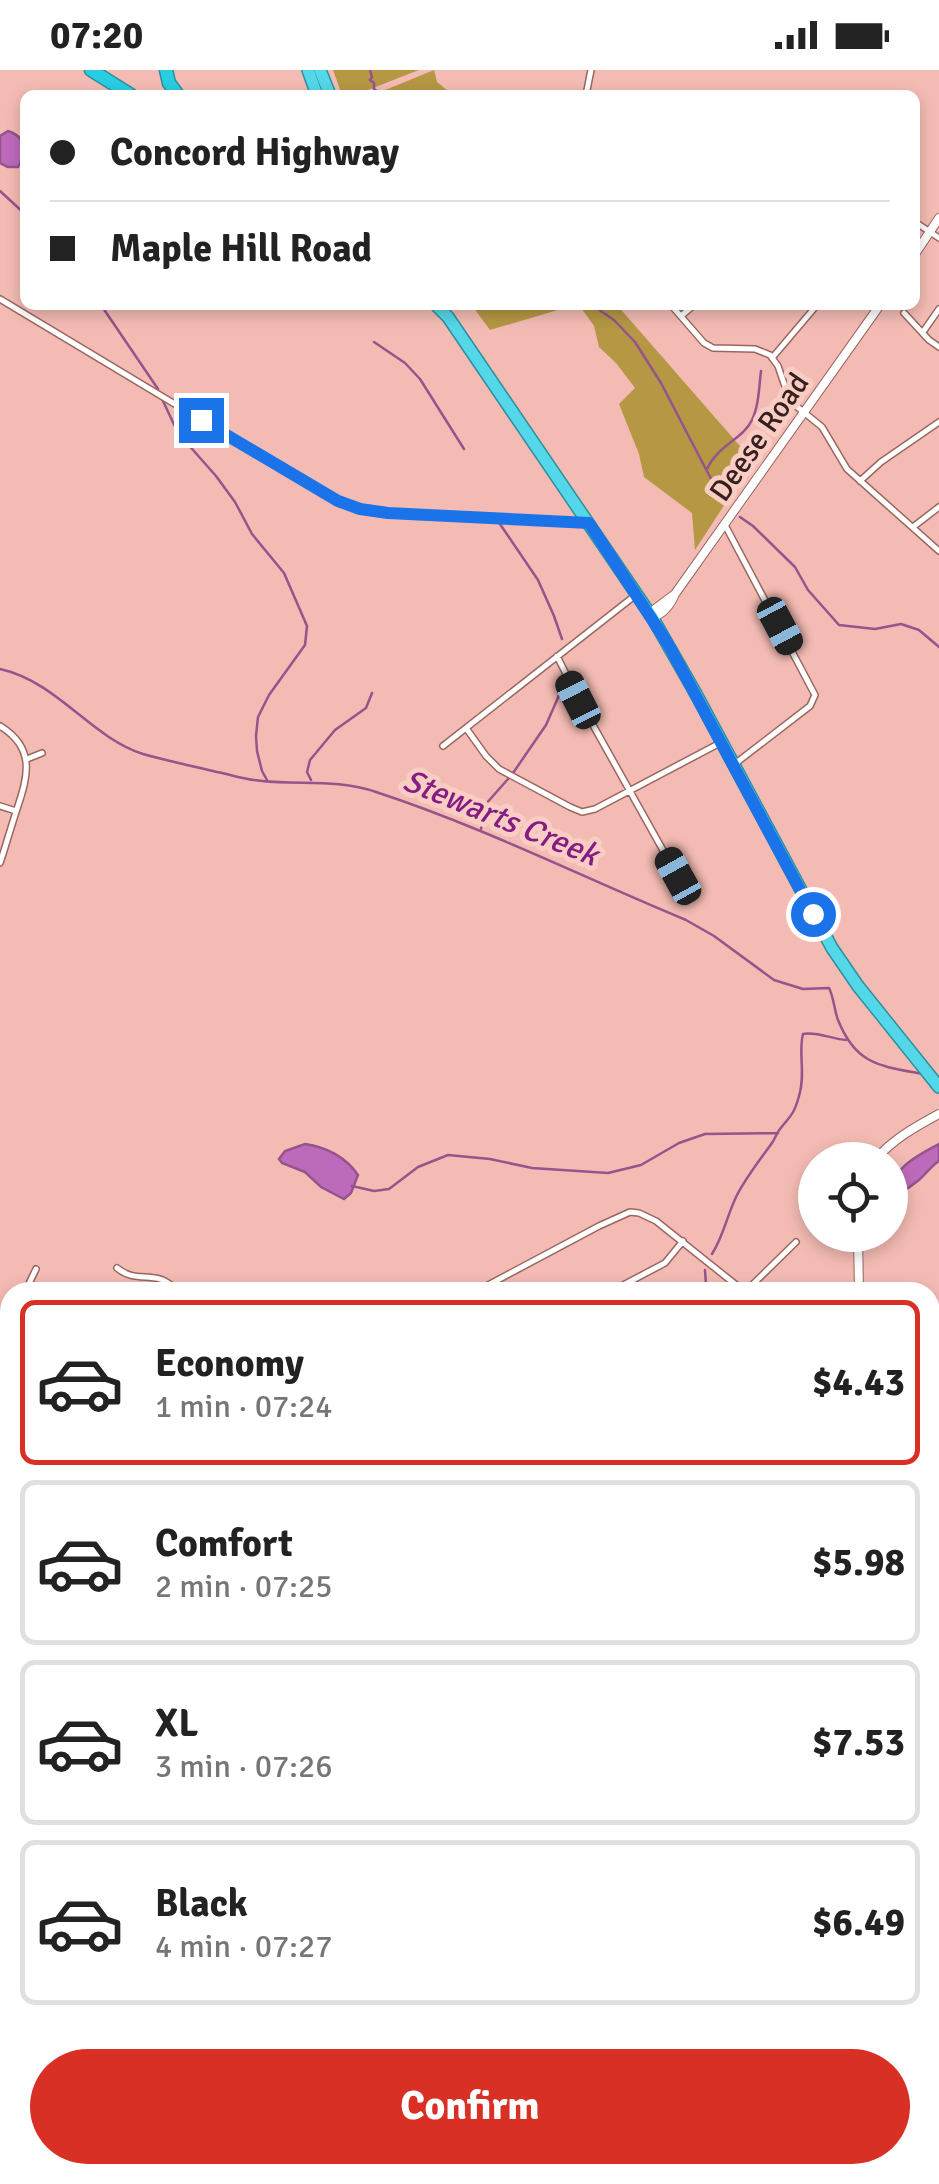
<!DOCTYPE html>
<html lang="en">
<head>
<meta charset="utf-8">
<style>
	:root { --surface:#fff; --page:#f6f6f6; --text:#222; --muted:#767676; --line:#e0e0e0; --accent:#d93025 }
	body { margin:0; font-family:Signika,sans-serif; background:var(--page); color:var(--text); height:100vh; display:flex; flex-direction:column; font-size:38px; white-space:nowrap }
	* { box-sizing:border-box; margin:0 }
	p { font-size:32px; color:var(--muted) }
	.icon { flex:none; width:55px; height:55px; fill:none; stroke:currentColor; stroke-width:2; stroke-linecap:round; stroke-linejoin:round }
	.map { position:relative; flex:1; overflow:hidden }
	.drawer { position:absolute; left:0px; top:1212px; width:940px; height:902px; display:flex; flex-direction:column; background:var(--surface); border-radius:30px 30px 0 0; box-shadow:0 5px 15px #0003 }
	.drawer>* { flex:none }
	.banner { position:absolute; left:20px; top:20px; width:900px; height:220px; border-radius:15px; box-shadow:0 5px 15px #0003; display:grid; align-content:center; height:220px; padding:0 30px; background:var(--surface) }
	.buttons { position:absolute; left:798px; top:1072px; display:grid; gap:20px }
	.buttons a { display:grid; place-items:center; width:110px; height:110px; border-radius:50%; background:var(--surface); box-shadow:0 5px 15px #0003; font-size:50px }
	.end { position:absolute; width:45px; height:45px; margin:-22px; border:12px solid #1a73e8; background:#fff; box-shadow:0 0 0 5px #fff }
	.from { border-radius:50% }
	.car { position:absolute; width:30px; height:60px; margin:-30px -15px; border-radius:12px; box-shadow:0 0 8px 2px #0007; background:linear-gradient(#222 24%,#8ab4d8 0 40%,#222 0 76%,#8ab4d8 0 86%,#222 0) }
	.banner b { display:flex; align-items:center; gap:35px; height:95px; font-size:38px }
	.banner b+b { border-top:2px solid var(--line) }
	.banner i { width:25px; height:25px; background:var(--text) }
	ul { padding:18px 0 0; list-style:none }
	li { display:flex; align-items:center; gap:30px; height:165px; margin:0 20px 15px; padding:0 10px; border:5px solid var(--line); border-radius:15px }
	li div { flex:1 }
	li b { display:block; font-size:38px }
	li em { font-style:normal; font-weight:700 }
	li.active { border-color:var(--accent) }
	li>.icon { width:90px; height:90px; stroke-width:1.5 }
	.primary-button { display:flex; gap:20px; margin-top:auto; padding:20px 30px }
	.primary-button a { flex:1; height:115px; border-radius:60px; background:var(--accent); color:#fff; font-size:40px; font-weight:700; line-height:115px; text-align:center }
	.status { display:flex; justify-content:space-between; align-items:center; height:70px; padding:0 50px; background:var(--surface); direction:ltr }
	.status svg { height:28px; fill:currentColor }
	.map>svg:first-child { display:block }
	.green { fill:#b59744 }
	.water { fill:#be6abb; stroke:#95548c; stroke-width:2.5 }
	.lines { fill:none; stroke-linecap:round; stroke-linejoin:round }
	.stream { stroke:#95548c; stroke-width:2.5 }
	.minor-casing { stroke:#99675f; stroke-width:8 }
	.tertiary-casing { stroke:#99675f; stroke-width:10 }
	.secondary-casing { stroke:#99675f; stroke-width:11 }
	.primary-casing { stroke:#2d909d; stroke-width:12 }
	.trunk-casing { stroke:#2d909d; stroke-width:14 }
	.motorway-casing { stroke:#2d909d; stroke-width:15 }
	.minor { stroke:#fff; stroke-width:5 }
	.tertiary { stroke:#fff; stroke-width:8 }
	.secondary { stroke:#fff; stroke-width:9 }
	.primary { stroke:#7fe1ee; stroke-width:10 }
	.trunk { stroke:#54d7e8; stroke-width:11 }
	.motorway { stroke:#29cde2; stroke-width:12 }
	.route { stroke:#1a73e8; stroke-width:12 }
	.labels { text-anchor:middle; stroke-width:10; stroke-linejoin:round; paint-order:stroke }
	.street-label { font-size:30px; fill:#35201d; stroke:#f9ccc4 }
	.water-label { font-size:32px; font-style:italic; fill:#841d83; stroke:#f9ccc4 }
</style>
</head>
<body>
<div class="status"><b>07:20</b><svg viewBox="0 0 49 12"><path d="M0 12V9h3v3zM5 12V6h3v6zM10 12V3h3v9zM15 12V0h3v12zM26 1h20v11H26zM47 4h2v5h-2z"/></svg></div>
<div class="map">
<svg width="939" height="2114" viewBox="0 0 939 2114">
	<rect width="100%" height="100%" fill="#f3bbb3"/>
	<path class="green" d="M333,0H419L355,25H342Z
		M434,0L437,12L453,25H373Z
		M478,235H575L490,260L476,241Z
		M579,235H617L753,391L695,480L692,443L644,407L639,384L619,334L635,318L616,293L599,277L594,256Z
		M2,1681H10V1783L0,1785Z"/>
	<path class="water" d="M8,61C26,66 27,83 18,97H8L0,93V66Z
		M305,1074C326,1077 346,1087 358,1105L351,1123L344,1129L321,1117L305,1102L282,1093L279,1089L285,1081Z
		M939,1074V1091C931,1096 927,1103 920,1109C911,1117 901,1121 893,1131L890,1130C890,1099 914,1087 939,1074Z"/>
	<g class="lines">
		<path class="stream" d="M370,0L372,7L370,10L374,13V19L382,25
			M0,121L25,144
			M101,235L158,319
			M592,235L614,250L635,272L661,313L710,407L726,433
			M374,272L405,293L420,309L464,379
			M163,331L178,363L216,406L235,432L252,464L284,503L307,556L305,575L269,625L258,647L256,666L257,681L262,701L267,710
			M707,399C718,375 743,369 752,350C759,335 759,317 761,301
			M740,447L753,456L795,497L808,520L839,555L875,559L901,554L919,560L939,577
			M500,454L538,510L554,546L562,569
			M0,599C58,612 90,667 143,684C168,691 192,696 217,702C232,705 247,710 262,711C301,715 338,709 376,722C483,757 582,807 686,850L714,866L774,910L803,919L829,918C834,928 834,939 838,950C856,995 880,996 923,1004
			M513,703L546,655L564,614
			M311,710L307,702L310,690L335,660L366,638L372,623
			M481,759L485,735L508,709
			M352,1116L374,1121L389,1119L418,1097L448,1085L490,1089L532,1098L608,1103L641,1095L679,1073L705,1064L778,1063
			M712,1184C724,1165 727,1145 737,1125C747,1106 759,1091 772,1073C775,1069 776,1064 780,1059C790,1046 794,1045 799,1026C806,1004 798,983 803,964C815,961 833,969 846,970
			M704,1222L706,1215L705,1200
			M0,1780L10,1793
			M692,2105L695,2114"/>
		<defs>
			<path id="minor" d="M586,25L591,0
				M915,152L939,168
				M0,229L311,416L350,436L379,442L586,453
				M671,235L704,273L713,278L755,279L770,285L778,296L790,331L822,357L847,399L939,481
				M904,243L929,270L939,277
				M681,246L694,235
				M923,262L939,239
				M772,288L817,235
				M860,411L881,392L939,352
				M725,455L815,625L810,636L736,693
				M913,457L939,437
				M557,586L579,630L688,825
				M0,656C36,678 28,706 17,739C11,757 6,775 0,793
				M466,658L486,686L499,699L570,737L582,742L595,739L720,673
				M443,676L637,524
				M27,689L42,683
				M0,736L16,741
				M117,1198C136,1214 154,1200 172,1216L173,1222
				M25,1222L36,1199
				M475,1222L599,1156L630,1142L639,1143L656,1151L745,1222
				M610,1222L665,1193L683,1171
				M745,1222L796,1172
				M0,1276L10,1254
				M0,1592L10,1575
				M0,1641H10
				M930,1854L939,1849
				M930,2018L939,2059
				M752,2105L764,2114
				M769,2114L770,2105"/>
			<path id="tertiary" d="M915,184L939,148
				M652,547C663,545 671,534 675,524L880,235
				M652,547L655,539L675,524
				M875,1090C893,1069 915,1057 939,1044
				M858,1165L859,1222
				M930,1610L939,1641"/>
			<path id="secondary" d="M0,1426L10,1432"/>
			<path id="primary" d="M342,2114V2105"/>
			<path id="trunk" d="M308,0L317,25
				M320,0L330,25
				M436,235L448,247L652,547L696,624L832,878L858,916L939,1017
				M0,2073H10
				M930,2083H939
				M0,2085H10
				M930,2098H939"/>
			<path id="motorway" d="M91,0L131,25
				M166,0L169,13L178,25"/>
		</defs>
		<use href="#minor" class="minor-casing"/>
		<use href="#tertiary" class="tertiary-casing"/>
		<use href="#secondary" class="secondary-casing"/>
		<use href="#primary" class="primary-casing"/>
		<use href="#trunk" class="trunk-casing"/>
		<use href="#motorway" class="motorway-casing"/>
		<use href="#minor" class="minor"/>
		<use href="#tertiary" class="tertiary"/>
		<use href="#secondary" class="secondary"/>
		<use href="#primary" class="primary"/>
		<use href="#trunk" class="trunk"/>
		<use href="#motorway" class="motorway"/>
	</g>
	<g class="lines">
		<path class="route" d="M201,350L338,431L360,439L388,443L589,453L668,574L813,844"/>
	</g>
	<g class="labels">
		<g class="street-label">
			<text transform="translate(759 367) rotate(-55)" y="10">Deese Road</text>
		</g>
		<g class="water-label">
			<text transform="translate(501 747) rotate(22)" y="11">Stewarts Creek</text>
		</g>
	</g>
</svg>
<div class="buttons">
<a><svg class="icon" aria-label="locate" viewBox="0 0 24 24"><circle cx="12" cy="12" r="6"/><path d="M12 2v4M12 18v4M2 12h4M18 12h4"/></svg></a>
</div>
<i class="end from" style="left:813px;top:844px"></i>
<i class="end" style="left:201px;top:350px"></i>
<i class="car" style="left:780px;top:556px;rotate:152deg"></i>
<i class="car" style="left:578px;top:630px;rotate:333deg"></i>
<i class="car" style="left:678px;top:806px;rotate:331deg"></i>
<div class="banner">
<b><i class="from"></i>Concord Highway</b>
<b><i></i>Maple Hill Road</b>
</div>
<section class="drawer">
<ul>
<li class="active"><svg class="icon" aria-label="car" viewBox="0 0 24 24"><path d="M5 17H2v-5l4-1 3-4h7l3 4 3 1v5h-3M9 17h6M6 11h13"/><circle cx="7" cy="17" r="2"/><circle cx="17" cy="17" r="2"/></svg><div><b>Economy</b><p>1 min · 07:24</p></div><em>$4.43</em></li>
<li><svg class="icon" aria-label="car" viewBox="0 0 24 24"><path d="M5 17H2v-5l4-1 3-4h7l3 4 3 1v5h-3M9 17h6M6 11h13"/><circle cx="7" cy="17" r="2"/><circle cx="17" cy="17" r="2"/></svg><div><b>Comfort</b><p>2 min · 07:25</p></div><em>$5.98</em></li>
<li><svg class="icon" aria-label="car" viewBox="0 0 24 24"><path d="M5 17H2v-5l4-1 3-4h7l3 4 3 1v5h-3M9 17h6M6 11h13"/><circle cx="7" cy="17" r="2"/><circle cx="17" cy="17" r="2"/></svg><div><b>XL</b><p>3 min · 07:26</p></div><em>$7.53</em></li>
<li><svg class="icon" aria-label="car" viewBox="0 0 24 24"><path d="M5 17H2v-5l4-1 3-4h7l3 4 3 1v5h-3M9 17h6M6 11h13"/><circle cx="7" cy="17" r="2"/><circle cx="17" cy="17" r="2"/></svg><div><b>Black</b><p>4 min · 07:27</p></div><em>$6.49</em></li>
</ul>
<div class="primary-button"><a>Confirm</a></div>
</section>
</div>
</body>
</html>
